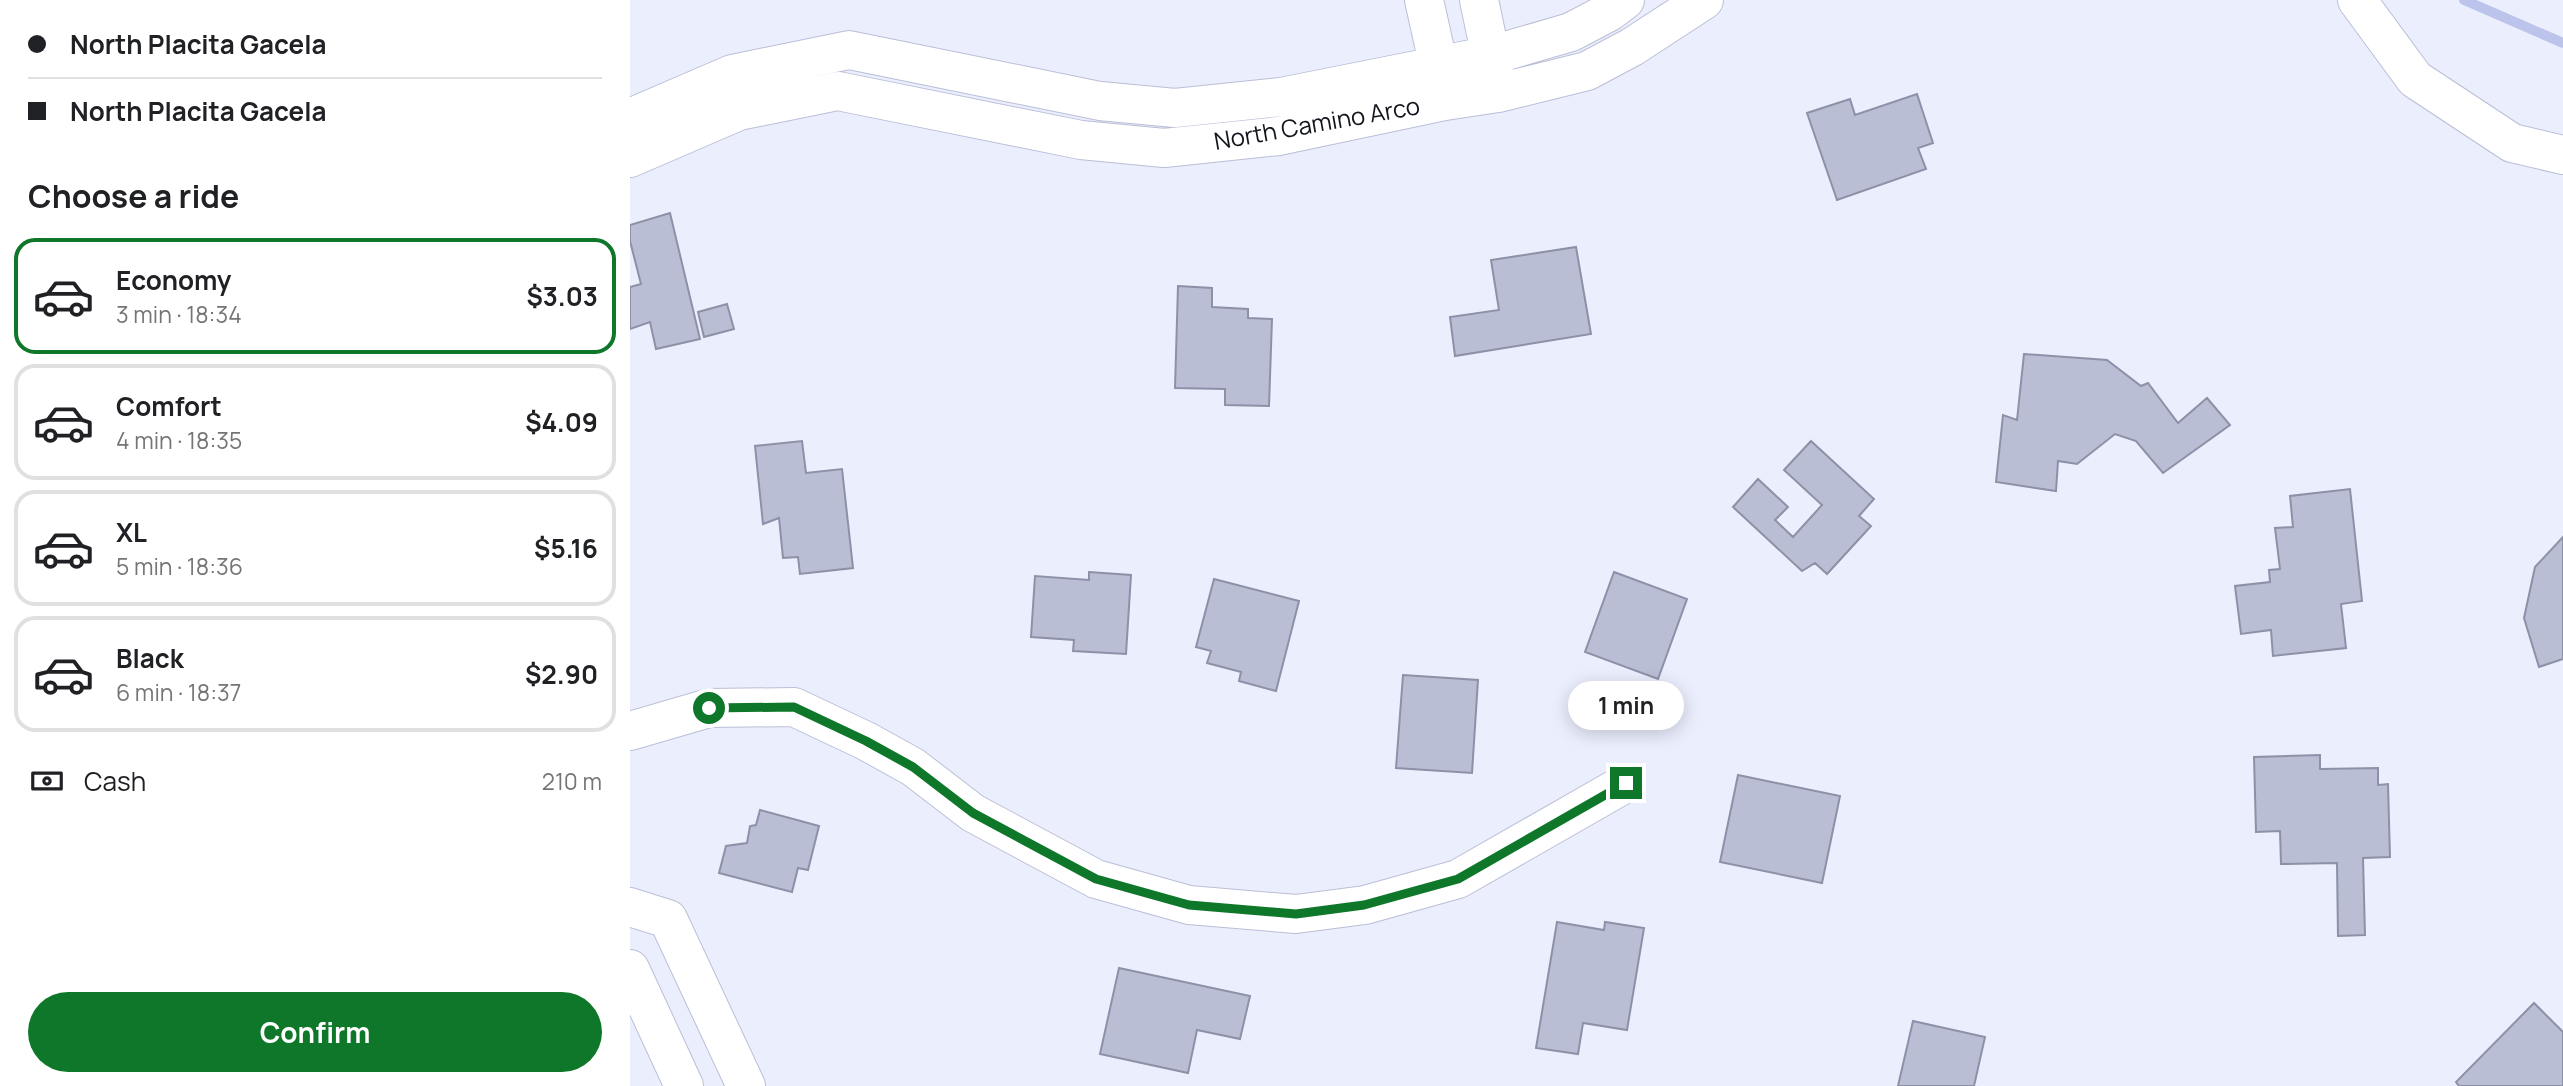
<!DOCTYPE html>
<html lang="en">
<head>
<meta charset="utf-8">
<style>
	:root { --surface:#fff; --page:#f2f2f2; --text:#202124; --muted:#757577; --line:#e0e0e0; --accent:#0f772a }
	body { margin:0; font-family:Manrope,sans-serif; background:var(--page); color:var(--text); height:100vh; display:flex; flex-direction:column; font-size:26px; white-space:nowrap }
	* { box-sizing:border-box; margin:0 }
	p { font-size:23px; color:var(--muted) }
	.icon { flex:none; width:38px; height:38px; fill:none; stroke:currentColor; stroke-width:2; stroke-linecap:round; stroke-linejoin:round }
	.map { position:relative; flex:1; overflow:hidden }
	.drawer { display:flex; flex-direction:column; background:var(--surface); width:630px }
	.drawer>* { flex:none }
	.top-card { display:grid; align-content:center; height:154px; padding:0 28px; background:var(--surface) }
	.end { position:absolute; width:32px; height:32px; margin:-16px; border:9px solid #0f772a; background:#fff; box-shadow:0 0 0 4px #fff }
	.from { border-radius:50% }
	.bubble { position:absolute; height:49px; border-radius:24px; background:var(--surface); box-shadow:0 4px 18px #0003; font-size:23px; font-weight:700; line-height:49px; text-align:center }
	.top-card b { display:flex; align-items:center; gap:24px; height:66px; font-size:26px }
	.top-card b+b { border-top:2px solid var(--line) }
	.top-card i { width:18px; height:18px; background:var(--text) }
	ul { padding:0; list-style:none }
	li { display:flex; align-items:center; gap:21px; height:116px; margin:0 14px 10px; padding:0 14px; border:4px solid var(--line); border-radius:21px }
	li div { flex:1 }
	li b { display:block; font-size:26px }
	li em { font-style:normal; font-weight:700 }
	li.current { border-color:var(--accent) }
	li>.icon { width:63px; height:63px; stroke-width:1.5 }
	h2 { padding:0 28px; font-size:32px; line-height:84px }
	.pay { display:flex; align-items:center; gap:18px; height:77px; padding:0 28px; font-size:26px }
	.pay p { margin-inline-start:auto }
	.cta { display:flex; gap:14px; margin-top:auto; padding:14px 28px }
	.cta a { flex:1; height:80px; border-radius:42px; background:var(--accent); color:#fff; font-size:28px; font-weight:700; line-height:80px; text-align:center }
	main { display:flex; flex:1; min-height:0 }
	.map>svg:first-child { display:block }
	.lines { fill:none; stroke-linecap:round; stroke-linejoin:round }
	.stream { stroke:#bcc4ec; stroke-width:10 }
	.building { fill:#b9bed5; stroke:#8c91a7; stroke-width:2 }
	.minor-casing { stroke:#babfd7; stroke-width:40 }
	.minor { stroke:#fff; stroke-width:38 }
	.route { stroke:#0f772a; stroke-width:9 }
	.labels { text-anchor:middle; stroke-width:7; stroke-linejoin:round; paint-order:stroke }
	.street-label { font-size:24px; fill:#13151d; stroke:#fff }
</style>
</head>
<body>
<main>
<section class="drawer">
<div class="top-card">
<b><i class="from"></i>North Placita Gacela</b>
<b><i></i>North Placita Gacela</b>
</div>
<h2>Choose a ride</h2>
<ul>
<li class="current"><svg class="icon" aria-label="car" viewBox="0 0 24 24"><path d="M5 17H2v-5l4-1 3-4h7l3 4 3 1v5h-3M9 17h6M6 11h13"/><circle cx="7" cy="17" r="2"/><circle cx="17" cy="17" r="2"/></svg><div><b>Economy</b><p>3 min · 18:34</p></div><em>$3.03</em></li>
<li><svg class="icon" aria-label="car" viewBox="0 0 24 24"><path d="M5 17H2v-5l4-1 3-4h7l3 4 3 1v5h-3M9 17h6M6 11h13"/><circle cx="7" cy="17" r="2"/><circle cx="17" cy="17" r="2"/></svg><div><b>Comfort</b><p>4 min · 18:35</p></div><em>$4.09</em></li>
<li><svg class="icon" aria-label="car" viewBox="0 0 24 24"><path d="M5 17H2v-5l4-1 3-4h7l3 4 3 1v5h-3M9 17h6M6 11h13"/><circle cx="7" cy="17" r="2"/><circle cx="17" cy="17" r="2"/></svg><div><b>XL</b><p>5 min · 18:36</p></div><em>$5.16</em></li>
<li><svg class="icon" aria-label="car" viewBox="0 0 24 24"><path d="M5 17H2v-5l4-1 3-4h7l3 4 3 1v5h-3M9 17h6M6 11h13"/><circle cx="7" cy="17" r="2"/><circle cx="17" cy="17" r="2"/></svg><div><b>Black</b><p>6 min · 18:37</p></div><em>$2.90</em></li>
</ul>
<div class="pay"><svg class="icon" aria-label="cash" viewBox="0 0 24 24"><path d="M3 7h18v10H3z"/><circle cx="12" cy="12" r="2"/></svg>Cash<p>210 m</p></div>
<div class="cta"><a>Confirm</a></div>
</section>
<div class="map">
<svg width="1933" height="1086" viewBox="0 0 1933 1086">
	<rect width="100%" height="100%" fill="#ebeefd"/>
	<g class="lines">
		<path class="stream" d="M1834,0L1933,43"/>
	</g>
	<path class="building" d="M1287,94L1303,143L1288,148L1296,169L1207,200L1177,113L1220,99L1225,115Z
		M40,213L70,339L26,349L20,322L0,329V287L11,284L0,241V225Z
		M946,247L961,334L825,356L820,317L869,310L861,260Z
		M548,286L582,288V307L618,309V318L642,319L639,406L595,405V389L545,388Z
		M97,304L104,329L74,337L68,312Z
		M1394,354L1477,360L1511,386L1518,383L1548,423L1577,398L1600,425L1533,473L1506,441L1485,434L1447,464L1428,461L1426,491L1366,482L1373,415L1387,420Z
		M172,441L176,473L212,469L223,568L170,574L168,557L153,558L149,518L133,524L125,446Z
		M1181,441L1244,499L1229,516L1241,526L1197,574L1185,563L1172,571L1103,507L1128,479L1158,507L1145,520L1163,537L1192,505L1154,470Z
		M1720,489L1732,601L1711,604L1716,648L1643,656L1641,630L1611,634L1605,586L1640,582L1639,570L1650,569L1645,528L1663,527L1660,496Z
		M1933,537V659L1909,667L1894,618L1905,567Z
		M459,572L501,575L496,654L443,651L444,640L401,637L405,576L459,580Z
		M984,572L1057,599L1028,679L955,652Z
		M584,579L669,601L646,691L609,681L611,672L577,663L581,651L566,647Z
		M773,675L848,680L842,773L766,768Z
		M1690,755V769L1748,768V785L1758,784L1760,857L1733,858L1735,935L1708,936L1707,863L1651,864L1650,831L1626,832L1624,757Z
		M1108,775L1210,796L1192,883L1090,862Z
		M130,810L189,826L178,870L168,868L162,892L89,873L96,846L117,843L120,826L126,825Z
		M927,922L974,930L975,922L1014,928L997,1030L953,1023L948,1054L906,1048Z
		M489,968L620,996L610,1039L567,1030L558,1073L470,1054Z
		M1904,1003L1933,1032V1086H1829L1826,1082Z
		M1283,1021L1355,1037L1344,1086H1268Z"/>
	<g class="lines">
		<defs>
			<path id="minor" d="M794,0L814,90
				M849,0L866,81
				M1727,0L1785,79L1882,143L1933,155
				M0,118L102,74L219,50L470,101L545,108L651,97L862,55L941,32L979,12L995,0
				M0,158L109,111L208,91L451,140L534,148L649,136L815,101L868,93L957,71L1002,47L1074,0
				M0,731L79,708L164,707L236,741L283,767L343,813L466,879L559,905L666,914L735,905L828,879L996,783
				M0,907L38,919L116,1086
				M0,969L54,1086"/>
		</defs>
		<use href="#minor" class="minor-casing"/>
		<use href="#minor" class="minor"/>
	</g>
	<g class="lines">
		<path class="route" d="M79,708L164,707L236,741L283,767L343,813L466,879L559,905L666,914L734,905L828,879L996,783"/>
	</g>
	<g class="labels">
		<g class="street-label">
			<text transform="translate(687 124) rotate(-10)" y="8">North Camino Arco</text>
		</g>
	</g>
</svg>
<i class="end from" style="left:79px;top:708px"></i>
<i class="end" style="left:996px;top:783px"></i>
<div class="bubble" style="left:938px;top:681px;width:116px">1 min</div>
</div>
</main>
</body>
</html>
